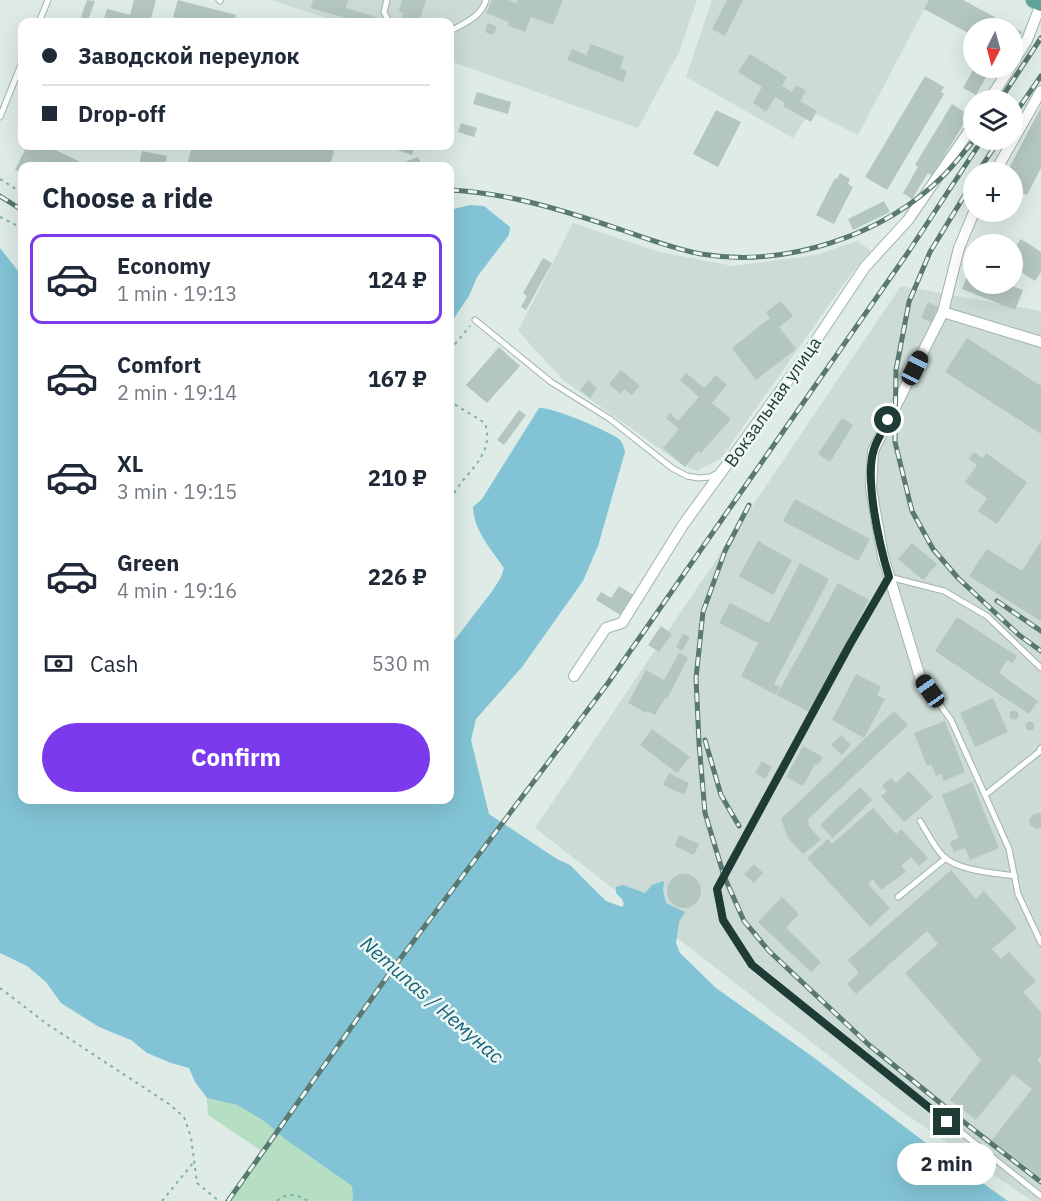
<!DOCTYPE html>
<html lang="en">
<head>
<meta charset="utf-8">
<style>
	:root { --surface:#fff; --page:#f2f2f3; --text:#1f2937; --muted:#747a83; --line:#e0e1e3; --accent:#7c3aed }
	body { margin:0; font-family:"IBM Plex Sans",sans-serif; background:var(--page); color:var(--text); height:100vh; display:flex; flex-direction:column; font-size:22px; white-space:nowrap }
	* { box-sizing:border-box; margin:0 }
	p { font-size:20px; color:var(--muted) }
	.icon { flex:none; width:33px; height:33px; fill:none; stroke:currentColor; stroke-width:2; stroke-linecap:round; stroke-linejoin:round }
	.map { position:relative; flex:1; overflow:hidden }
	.side { position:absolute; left:18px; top:162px; width:436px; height:642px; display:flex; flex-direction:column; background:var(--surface); border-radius:12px; box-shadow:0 6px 24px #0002 }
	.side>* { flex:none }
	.hud { position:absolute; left:18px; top:18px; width:436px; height:132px; border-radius:12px; box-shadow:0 6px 24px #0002; display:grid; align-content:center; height:132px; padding:0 24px; background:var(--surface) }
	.needle { width:39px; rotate:186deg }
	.fabs { position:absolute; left:963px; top:18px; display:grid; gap:12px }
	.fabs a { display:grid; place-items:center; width:60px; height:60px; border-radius:50%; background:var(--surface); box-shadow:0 6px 24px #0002; font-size:30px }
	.end { position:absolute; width:27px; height:27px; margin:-14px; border:8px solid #1e3c35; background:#fff; box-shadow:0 0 0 3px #fff }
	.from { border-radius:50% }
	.bubble { position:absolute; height:42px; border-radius:21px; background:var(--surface); box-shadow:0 6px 24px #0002; font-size:20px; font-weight:700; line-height:42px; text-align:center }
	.car { position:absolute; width:18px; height:36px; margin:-18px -9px; border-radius:8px; box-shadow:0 0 4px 2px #0007; background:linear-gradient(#222 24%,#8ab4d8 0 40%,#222 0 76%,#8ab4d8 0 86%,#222 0) }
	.hud b { display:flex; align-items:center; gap:21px; height:57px; font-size:22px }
	.hud b+b { border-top:2px solid var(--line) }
	.hud i { width:15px; height:15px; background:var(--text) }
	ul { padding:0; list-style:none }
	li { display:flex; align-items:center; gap:18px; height:90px; margin:0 12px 9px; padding:0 12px; border:3px solid transparent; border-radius:12px }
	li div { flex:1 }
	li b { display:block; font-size:22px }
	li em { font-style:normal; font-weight:700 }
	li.on { border-color:var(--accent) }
	li>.icon { width:54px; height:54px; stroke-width:1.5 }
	h2 { padding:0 24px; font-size:27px; line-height:72px }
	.pay { display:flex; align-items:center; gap:15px; height:66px; padding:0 24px; font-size:22px }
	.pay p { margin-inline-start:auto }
	.action { display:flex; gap:12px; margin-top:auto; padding:12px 24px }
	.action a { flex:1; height:69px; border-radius:36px; background:var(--accent); color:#fff; font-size:24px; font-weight:700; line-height:69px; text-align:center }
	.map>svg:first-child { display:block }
	.built { fill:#ccdbd5 }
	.green { fill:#b5dec2 }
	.water { fill:#82c4d5 }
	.building { fill:#b3c6bf }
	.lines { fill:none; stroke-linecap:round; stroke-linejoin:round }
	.lane-casing { stroke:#a1b3ad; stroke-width:7 }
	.street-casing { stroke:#a1b3ad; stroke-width:12 }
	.primary-casing { stroke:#c0c8c6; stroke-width:18 }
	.path { stroke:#7cb1a3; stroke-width:2; stroke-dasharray:3 4.5; stroke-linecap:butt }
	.lane { stroke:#fff; stroke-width:5 }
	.street { stroke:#fff; stroke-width:10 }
	.primary { stroke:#5fa496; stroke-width:16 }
	.rail-casing { stroke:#587871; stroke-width:5 }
	.rail { stroke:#eff7f4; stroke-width:3; stroke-dasharray:9; stroke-linecap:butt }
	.route { stroke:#1e3c35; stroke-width:8 }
	.labels { text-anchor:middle; stroke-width:5; stroke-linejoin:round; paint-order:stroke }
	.street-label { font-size:18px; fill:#1e3c35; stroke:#eff7f4 }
	.water-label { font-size:20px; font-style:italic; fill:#15657b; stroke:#eff7f4 }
</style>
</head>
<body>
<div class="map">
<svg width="1041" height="1201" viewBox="0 0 1041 1201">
	<rect width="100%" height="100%" fill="#deebe6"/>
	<path class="built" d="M271,0H697L679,52L638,128L450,61V22H339Z
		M712,0H929L858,135L810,111L793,138L686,77Z
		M573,223L659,252L733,266L816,255L857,241L871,251L850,275L721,458L697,471L680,463L563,380L518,331Z
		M901,286L1041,311V1201H1032L894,1106L535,828Z"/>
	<path class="green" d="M207,1098L237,1105L264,1121L285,1139L352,1186L353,1201H228L263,1152L208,1115Z"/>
	<path class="water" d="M470,205L484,206L510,227L509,235L477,277L469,296L450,324V210Z
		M0,248L22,276V800H450V646L493,590L501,577L504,568C491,549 474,531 473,507L482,499L539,408C551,406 609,431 619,439C623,443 624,447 625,452L598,546L583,581L522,667L476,719L471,740L489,814L557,859L570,865L606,901L622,907L624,904L622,899L616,893V887L623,885L645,893L652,885L664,881L663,891L666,903L685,912L679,922L676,943L680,953L716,988L813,1057L922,1140L1008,1201H353L352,1186L285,1139L264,1121L237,1105L207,1098L195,1082L189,1068L171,1063L147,1053L131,1040L99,1027L61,1003L46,982L27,966L0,953Z"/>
	<path class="building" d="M87,0L95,1L88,20L81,17Z
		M134,0H156L150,22H103L107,9L130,15Z
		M178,0L236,15L235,19L246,22H177L178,18L173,17Z
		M313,0H348L346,8L379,18L378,22H360L311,8Z
		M402,0H426L419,22L401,21L403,13L399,11Z
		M492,0H508L516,3L517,0H563L553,25L531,17L525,32L507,25L509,22L486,13Z
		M727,0H743L725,36L712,29Z
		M929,0H963L1022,32L1012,49V28H974V36L924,9Z
		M488,23L497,27L493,35L485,32Z
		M591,44L624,57L620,68L627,71L623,82L567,60L572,49L586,55Z
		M750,54L787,77L782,86L792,92L796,85L806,91L800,101L817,111L811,122L783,106L785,103L775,97L766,112L753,103L762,87L738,72Z
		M974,68H991L976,95L963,88Z
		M925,76L944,87L941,92L944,94L887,190L865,177Z
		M477,92L511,102L508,114L473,104Z
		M952,104L969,115L932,176L928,173L912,199L903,193L918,167L915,165Z
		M1041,107V168L1027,195L1012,188V172H1007Z
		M716,110L741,122L718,167L693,154Z
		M461,123L477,128L474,137L458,132Z
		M27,146H47L89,166H22V173L15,170Z
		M192,146H335L330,166H187Z
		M398,146H415L412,155L397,150Z
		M142,151L167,156L165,166H139Z
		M418,157L422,166H394Z
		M840,173L850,179L848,184L853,187L834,224L816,215L835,178L837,179Z
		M884,201L890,212L853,230L848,219Z
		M1021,239L1041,252V272L1035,281L1012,266V251Z
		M543,258L552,263L526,310L521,307L527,296L523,293Z
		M970,270L974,271V284H1006L1023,290L1015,310L962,289Z
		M781,301L793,316L779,327L796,349L756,380L732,348L770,318L766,312Z
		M928,302L938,307L931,322L921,318Z
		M967,338L1041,386V434L945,372Z
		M499,347L520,366L487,403L466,385Z
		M621,370L640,386L632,395L624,389L621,394L609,384Z
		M686,373L704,388L716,375L727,385L712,403L731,419L701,453L698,451L685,467L663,448L679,429L666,418L670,413L678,421L699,397L680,380Z
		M588,380L597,388L590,398L580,390Z
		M519,410L526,415L504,445L497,440Z
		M842,418L853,425L830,462L818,454Z
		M974,452L983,458L986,453L1027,482L997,524L978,511L987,498L965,482L977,465L969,459Z
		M795,499L870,539L858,561L783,521Z
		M758,541L792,560L773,595L739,576Z
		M1041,541V621L969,576L987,549L1022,571Z
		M912,543L937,564L923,580L898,559Z
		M800,563L829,579L774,684L780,687L776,695L741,676L758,643L719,623L730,603L769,623Z
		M838,583L869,600L809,712L777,695Z
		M619,586L633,595L624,608L627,610L622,616L596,600L601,592L611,598Z
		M957,617L1017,656L1013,663L1007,660L999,673L1038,701L1029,714L935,651Z
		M661,626L672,634L659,652L648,645Z
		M683,634L690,637L682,651L676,647Z
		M679,653L688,658L667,699L665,698L655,715L647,711L646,713L628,703L646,670L664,680Z
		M856,674L881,687L877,695L885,699L864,738L832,720Z
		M993,698L1008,732L975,747L960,713Z
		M1009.5 715a4.5 4.5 0 1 1 9 0a4.5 4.5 0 1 1-9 0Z
		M894,711L908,725L808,819L809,826L821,840L803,854L788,838L781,819Z
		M945,721L965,772L944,781L941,774L936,776L931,764L927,766L914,733Z
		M1025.5 726a4.5 4.5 0 1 1 9 0a4.5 4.5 0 1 1-9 0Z
		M652,729L690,757L677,773L640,745Z
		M841,735L851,745L842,755L831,745Z
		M803,746L823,757L818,765L815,764L803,786L786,777Z
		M762,761L772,767L765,779L755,773Z
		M909,771L933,797L904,822L881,796L887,791L882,786L891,778L896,783Z
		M669,773L689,783L684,795L663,785Z
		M972,782L999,848L970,860L965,848L954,852L950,842L959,838L942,795Z
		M860,787L872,800L833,838L820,825Z
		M873,808L896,834L901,829L928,858L919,866L911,857L901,866L906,872L881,890L873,879L868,884L890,908L870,927L807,858L828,839L832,844Z
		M1039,813L1041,814V828L1037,829L1030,825L1029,820L1033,814Z
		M679,835L699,844L694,855L675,846Z
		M754,864L763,873L754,883L744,874Z
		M951,870L976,899L984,891L1017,928L992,949L1001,959L1009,952L1036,981L1023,992L1041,1012V1056L1037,1060L1041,1064V1178L992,1140L1032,1089L1013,1074L976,1120L950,1100L981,1060L905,973L938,944L927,931L856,994L847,984L859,973L848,960Z
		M667 891a17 17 0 1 1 34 0a17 17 0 1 1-34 0Z
		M782,897L799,914L786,928L821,962L811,972L758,922Z"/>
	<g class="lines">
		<defs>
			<path id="lane" d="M219,0L220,1
				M387,0L384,12L389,22
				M39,22L48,0
				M450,31C465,23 481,17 486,0
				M0,117L22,62
				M475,320L551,382L610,419L672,468L687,476L699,478L710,477L718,473
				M1041,668L987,616L944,591L889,577L849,646L717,889L723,920L752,965L1041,1196
				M920,677L951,720L985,795L1009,849L1018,894L1041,943
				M985,795L1039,752L1041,748
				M920,821C927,832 934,847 943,856C958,871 995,873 1015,876
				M898,897L946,858"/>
			<path id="street" d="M1012,64L1027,40L1041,4
				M989,100L1010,68
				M995,172L1041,91
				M943,312L1041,342
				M574,676L606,628L622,623L683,525L805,357L865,267L908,220L974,124
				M920,677L883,556L871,488L873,451L943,312L959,248L974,212"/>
			<path id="primary" d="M1034,0L1041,3"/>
		</defs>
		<use href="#lane" class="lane-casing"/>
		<use href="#street" class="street-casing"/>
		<use href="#primary" class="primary-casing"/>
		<path class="path" d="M0,179L22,193
			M0,217L22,228
			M450,350L470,326
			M450,399L454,404L485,423C497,461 455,476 450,505
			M0,988L47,1024L169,1104L184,1117L191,1137L197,1183L219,1201
			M162,1201L194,1162
			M277,1201C287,1192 297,1194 308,1201"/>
		<use href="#lane" class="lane"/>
		<use href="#street" class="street"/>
		<use href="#primary" class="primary"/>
		<defs>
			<path id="rail" d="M1000,100L1041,38
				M1012,118L1041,76
				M978,172L999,140
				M974,180L930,252L909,302L896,370L895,442L912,511L933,549L958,578L1019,635L1041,651
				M450,190C510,193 565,211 622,230C648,239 675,249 701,254C785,268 884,236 944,175C954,165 962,154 971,144
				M0,196L22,210
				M749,505L725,551L703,612L696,678L699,743L705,813L724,876L744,921L769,951L869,1045L965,1123L1041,1182
				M997,601L1041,631
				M705,740L721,795L739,826
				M228,1201L394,967L608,683L909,251L982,140"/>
		</defs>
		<use href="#rail" class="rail-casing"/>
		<use href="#rail" class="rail"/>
	</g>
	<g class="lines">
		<path class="route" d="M888,420C884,430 877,439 874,449C864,479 880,547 889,577L849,646L717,889L723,920L752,965L947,1122"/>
	</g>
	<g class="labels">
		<g class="street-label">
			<text transform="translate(773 402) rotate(-55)" y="6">Вокзальная улица</text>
		</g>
		<g class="water-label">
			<text transform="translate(432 1000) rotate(41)" y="7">Nemunas / Немунас</text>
		</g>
	</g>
</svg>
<div class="fabs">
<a><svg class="needle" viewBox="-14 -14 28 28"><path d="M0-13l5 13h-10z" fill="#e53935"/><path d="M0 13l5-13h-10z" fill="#747a83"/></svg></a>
<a><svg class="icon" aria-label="layers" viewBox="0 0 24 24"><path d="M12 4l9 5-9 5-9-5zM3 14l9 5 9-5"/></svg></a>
<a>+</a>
<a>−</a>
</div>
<i class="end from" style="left:888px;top:420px"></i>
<i class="end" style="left:947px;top:1122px"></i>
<div class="bubble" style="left:897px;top:1143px;width:99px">2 min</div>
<i class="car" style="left:915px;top:368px;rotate:27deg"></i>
<i class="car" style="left:930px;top:691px;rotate:325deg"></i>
<div class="hud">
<b><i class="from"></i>Заводской переулок</b>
<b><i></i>Drop-off</b>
</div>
<section class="side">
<h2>Choose a ride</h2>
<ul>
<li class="on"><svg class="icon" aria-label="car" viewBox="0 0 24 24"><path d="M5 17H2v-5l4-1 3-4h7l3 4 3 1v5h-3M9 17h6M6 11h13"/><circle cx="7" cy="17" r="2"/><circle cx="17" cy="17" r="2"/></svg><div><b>Economy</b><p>1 min · 19:13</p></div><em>124 ₽</em></li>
<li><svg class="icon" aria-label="car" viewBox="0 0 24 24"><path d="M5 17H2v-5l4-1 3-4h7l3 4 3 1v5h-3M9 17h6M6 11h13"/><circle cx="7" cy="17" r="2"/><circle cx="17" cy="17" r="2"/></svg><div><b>Comfort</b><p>2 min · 19:14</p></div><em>167 ₽</em></li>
<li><svg class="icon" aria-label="car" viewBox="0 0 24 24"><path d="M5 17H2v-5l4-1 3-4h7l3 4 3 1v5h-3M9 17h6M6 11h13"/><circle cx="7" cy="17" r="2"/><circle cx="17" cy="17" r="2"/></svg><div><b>XL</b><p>3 min · 19:15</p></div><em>210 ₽</em></li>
<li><svg class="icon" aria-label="car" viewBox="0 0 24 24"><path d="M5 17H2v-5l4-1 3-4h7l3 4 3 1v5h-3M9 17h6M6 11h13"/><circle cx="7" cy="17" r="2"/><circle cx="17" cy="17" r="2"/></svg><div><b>Green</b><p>4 min · 19:16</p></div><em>226 ₽</em></li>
</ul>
<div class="pay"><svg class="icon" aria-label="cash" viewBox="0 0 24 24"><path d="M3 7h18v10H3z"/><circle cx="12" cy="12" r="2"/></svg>Cash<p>530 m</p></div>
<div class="action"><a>Confirm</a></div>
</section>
</div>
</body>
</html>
